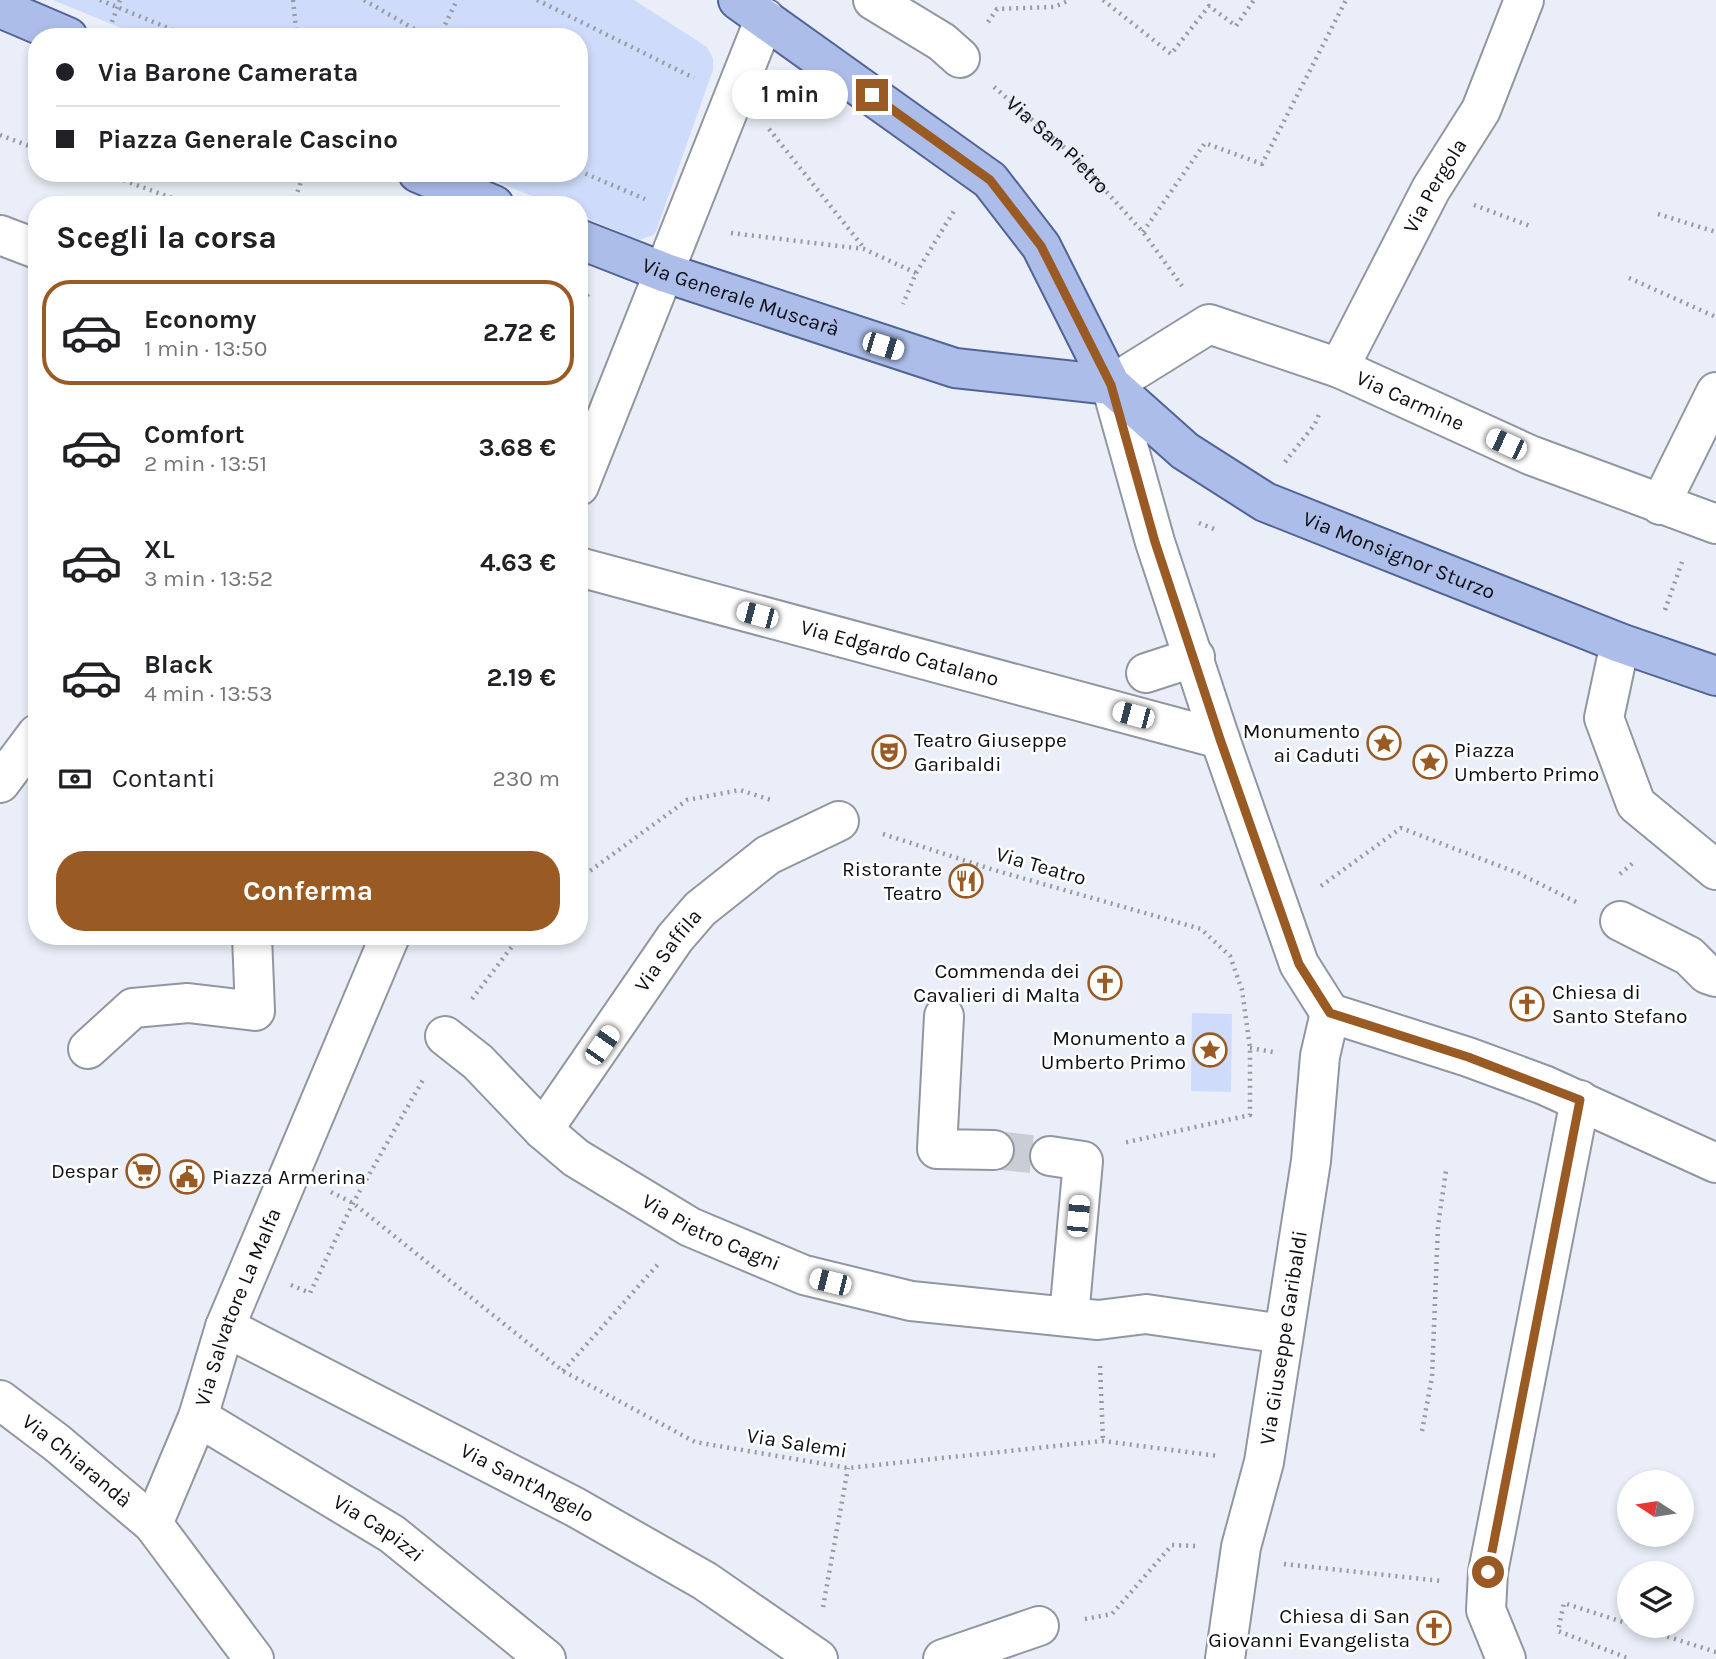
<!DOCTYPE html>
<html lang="it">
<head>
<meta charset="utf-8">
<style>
	:root { --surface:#fff; --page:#f2f2f2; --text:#202124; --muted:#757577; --line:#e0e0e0; --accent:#9a5a23 }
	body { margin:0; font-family:Karla,sans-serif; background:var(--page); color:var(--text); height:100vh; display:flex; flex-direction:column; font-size:26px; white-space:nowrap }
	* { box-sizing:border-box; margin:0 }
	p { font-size:23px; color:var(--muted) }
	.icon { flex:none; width:38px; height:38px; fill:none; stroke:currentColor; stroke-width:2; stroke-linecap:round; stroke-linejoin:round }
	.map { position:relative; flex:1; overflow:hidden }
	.details { position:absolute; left:28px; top:196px; width:560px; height:749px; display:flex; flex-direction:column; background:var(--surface); border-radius:28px; box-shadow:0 4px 10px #0003 }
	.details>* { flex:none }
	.top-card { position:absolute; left:28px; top:28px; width:560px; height:154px; border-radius:28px; box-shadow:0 4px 10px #0003; display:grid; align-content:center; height:154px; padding:0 28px; background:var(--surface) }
	.needle { width:46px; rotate:282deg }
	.buttons { position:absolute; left:1617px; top:1470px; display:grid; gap:14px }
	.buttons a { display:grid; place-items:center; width:77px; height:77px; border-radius:50%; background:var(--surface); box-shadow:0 4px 10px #0003; font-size:35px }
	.end { position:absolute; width:32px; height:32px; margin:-16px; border:9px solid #9a5a23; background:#fff; box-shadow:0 0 0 4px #fff }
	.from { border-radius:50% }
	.bubble { position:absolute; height:49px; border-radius:24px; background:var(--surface); box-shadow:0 4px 10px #0003; font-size:23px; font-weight:700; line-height:49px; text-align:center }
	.car { position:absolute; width:21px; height:42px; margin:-21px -10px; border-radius:9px; box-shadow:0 0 5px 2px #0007; background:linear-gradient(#fff 24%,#345 0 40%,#fff 0 76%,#345 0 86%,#fff 0) }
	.top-card b { display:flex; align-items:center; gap:24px; height:66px; font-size:26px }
	.top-card b+b { border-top:2px solid var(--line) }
	.top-card i { width:18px; height:18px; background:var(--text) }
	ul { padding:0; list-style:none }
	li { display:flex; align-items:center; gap:21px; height:105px; margin:0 14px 10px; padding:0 14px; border:4px solid transparent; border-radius:28px }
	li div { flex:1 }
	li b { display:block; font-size:26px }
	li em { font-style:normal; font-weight:700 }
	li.on { border-color:var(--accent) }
	li>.icon { width:63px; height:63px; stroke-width:1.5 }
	h2 { padding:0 28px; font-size:32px; line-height:84px }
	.pay { display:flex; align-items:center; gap:18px; height:77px; padding:0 28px; font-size:26px }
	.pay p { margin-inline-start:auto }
	.primary-button { display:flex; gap:14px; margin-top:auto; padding:14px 28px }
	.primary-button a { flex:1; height:80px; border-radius:28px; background:var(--accent); color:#fff; font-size:28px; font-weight:700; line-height:80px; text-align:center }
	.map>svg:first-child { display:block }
	.green { fill:#cedbfa }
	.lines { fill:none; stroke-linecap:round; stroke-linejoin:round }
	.minor-tunnel { stroke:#c9cdd6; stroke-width:38; stroke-dasharray:38 19; stroke-linecap:butt }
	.minor-casing { stroke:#92969f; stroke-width:42 }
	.major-casing { stroke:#516495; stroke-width:42 }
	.path { stroke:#979aa1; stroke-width:4.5; stroke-dasharray:2 5; stroke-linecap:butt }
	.minor { stroke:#fff; stroke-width:38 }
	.major { stroke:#acbde9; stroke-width:38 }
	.route { stroke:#9a5a23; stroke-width:9 }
	.labels { text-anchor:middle; stroke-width:5; stroke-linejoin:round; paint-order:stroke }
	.street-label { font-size:21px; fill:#0d0f12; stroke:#fff }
	.poi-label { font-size:21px; fill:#0d0f12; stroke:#fff; text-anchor:end }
</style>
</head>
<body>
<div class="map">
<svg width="1716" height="1659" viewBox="0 0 1716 1659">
	<rect width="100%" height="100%" fill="#eaeef8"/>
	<path class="green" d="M53,0H634L707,47L713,58V70L656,231L653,235L639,240L579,215V205H553L476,173H579V37H143Z
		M1192,1013L1232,1014L1231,1092L1191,1091Z"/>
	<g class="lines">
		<path class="minor-tunnel" d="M994,1150L1050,1156"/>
		<defs>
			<g id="minor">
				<path d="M873,0L942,42L960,58"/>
				<path d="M0,235L37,249"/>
				<path id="s2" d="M1339,368L1431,189L1481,110L1524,0"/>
				<path d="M579,486L765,18"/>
				<path d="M1660,505L1716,392"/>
				<path id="s3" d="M579,567L1220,739"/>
				<path d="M1620,643L1604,718L1636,804L1716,870"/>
				<path d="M1146,673L1195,657"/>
				<path d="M0,783L37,734"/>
				<path d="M1620,921L1689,956L1707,974L1716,977"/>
				<path id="s4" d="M1330,1013L1299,964L1220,739L1155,542L1111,385L1209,324L1339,368L1530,455L1716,524"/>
				<path d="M1330,1013L1468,1057L1544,1085L1716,1163"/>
				<path d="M944,1016L937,1149L994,1150"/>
				<path id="s5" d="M445,1036L478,1062L543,1130L576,1158L690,1227L804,1275L911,1301L1098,1320L1146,1314L1283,1334"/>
				<path d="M88,1049L133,1008L188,1003L255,1011L252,936"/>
				<path id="s6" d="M543,1130L675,938L700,909L768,855L839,821"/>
				<path d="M1050,1156L1083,1161L1069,1317"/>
				<path id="s7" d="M225,1327L575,1507L705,1581L818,1659"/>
				<path id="s8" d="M0,1400L57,1443L153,1524L254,1659"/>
				<path id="s9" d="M198,1417L392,1534L546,1659"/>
				<path id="s10" d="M153,1524L198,1417L225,1327L390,936"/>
				<path d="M943,1659L1039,1626"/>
				<path id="s11" d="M1225,1659L1241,1547L1264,1462L1311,1161L1320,1056L1330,1013"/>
				<path d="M1506,1659L1486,1610L1488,1572L1580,1100"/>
			</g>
			<g id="major">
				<path id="s12" d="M738,0L990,180L1041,246L1111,385L1185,451L1265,502L1620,643L1716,676"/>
				<path d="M0,8L68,37"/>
				<path d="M418,173L494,205"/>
				<path id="s13" d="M579,239L666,273L955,368L1111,385"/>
			</g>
		</defs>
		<use href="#minor" class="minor-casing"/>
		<use href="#major" class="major-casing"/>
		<g class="path">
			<path d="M100,0L190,37"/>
			<path d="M293,0L297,37"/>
			<path d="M364,0L428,37"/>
			<path d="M537,0L694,78"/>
			<path d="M1103,0L1171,54L1209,6L1236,26L1254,0"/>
			<path d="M112,22L120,0"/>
			<path d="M988,22L997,9L1054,7L1070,0"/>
			<path d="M439,37L457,0"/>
			<path id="s1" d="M994,87L1075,157L1143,232L1182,286"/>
			<path d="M769,129L864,248"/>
			<path d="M0,135L37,149"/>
			<path d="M579,171L645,199"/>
			<path d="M104,173L191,205"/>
			<path d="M293,205L304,173"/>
			<path d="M1474,205L1530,226"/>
			<path d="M1658,214L1716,232"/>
			<path d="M1143,232L1205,143L1262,164L1346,0"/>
			<path d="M731,233L864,249L916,273L903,304"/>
			<path d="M916,273L954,211"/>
			<path d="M1629,278L1716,317"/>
			<path d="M579,307L589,293"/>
			<path d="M1285,462L1315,424L1320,412"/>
			<path d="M1199,523L1217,530"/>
			<path d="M1665,610L1682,562"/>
			<path d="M883,834L994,870L1201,929L1230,956L1242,990L1250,1048V1115L1123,1143"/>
			<path d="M1620,874L1634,862"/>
			<path d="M579,879L687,800L740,790L771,800"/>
			<path d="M1321,886L1401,828L1518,873L1578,903"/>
			<path d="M472,999L520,936"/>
			<path d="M1250,1048L1273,1052"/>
			<path d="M331,1192L353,1203L563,1371L695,1442L848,1468L1103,1441L1218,1456"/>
			<path d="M291,1285L310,1293L353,1203L424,1078"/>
			<path d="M1100,1366L1103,1441"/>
			<path d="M563,1371L660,1262"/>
			<path d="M1422,1431L1432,1377L1438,1226L1446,1171"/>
			<path d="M1284,1564L1442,1581"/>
			<path d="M823,1607L848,1468"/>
			<path d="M1085,1619L1112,1614L1172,1545L1195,1546"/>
			<path d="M1629,1624L1564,1603L1558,1631L1630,1659"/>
			<path d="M1634,1626L1716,1652"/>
		</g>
		<use href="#minor" class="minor"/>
		<use href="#major" class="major"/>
	</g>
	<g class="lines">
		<path class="route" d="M872,95L990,180L1041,246L1111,385L1155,542L1220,739L1299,964L1330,1013L1468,1057L1580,1100L1488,1572"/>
	</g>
	<defs>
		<symbol id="sight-ring" viewBox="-11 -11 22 22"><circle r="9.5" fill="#fff" stroke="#9a5a23" stroke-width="1.5"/><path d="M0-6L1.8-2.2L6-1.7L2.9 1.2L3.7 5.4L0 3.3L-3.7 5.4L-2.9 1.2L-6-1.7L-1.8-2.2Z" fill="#9a5a23"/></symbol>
		<symbol id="theatre-ring" viewBox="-11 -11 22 22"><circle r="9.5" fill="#fff" stroke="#9a5a23" stroke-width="1.5"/><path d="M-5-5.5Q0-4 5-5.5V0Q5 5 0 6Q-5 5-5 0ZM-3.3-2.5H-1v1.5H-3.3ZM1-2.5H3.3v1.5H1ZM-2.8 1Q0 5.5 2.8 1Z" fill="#9a5a23"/></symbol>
		<symbol id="restaurant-ring" viewBox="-11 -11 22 22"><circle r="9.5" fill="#fff" stroke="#9a5a23" stroke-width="1.5"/><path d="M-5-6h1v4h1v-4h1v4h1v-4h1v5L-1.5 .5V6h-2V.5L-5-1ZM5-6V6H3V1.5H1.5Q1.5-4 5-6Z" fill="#9a5a23"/></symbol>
		<symbol id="church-ring" viewBox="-11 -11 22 22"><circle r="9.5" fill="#fff" stroke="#9a5a23" stroke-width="1.5"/><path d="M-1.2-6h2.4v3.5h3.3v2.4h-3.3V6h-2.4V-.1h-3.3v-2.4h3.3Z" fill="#9a5a23"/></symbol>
		<symbol id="supermarket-ring" viewBox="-11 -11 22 22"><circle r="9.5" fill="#fff" stroke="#9a5a23" stroke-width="1.5"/><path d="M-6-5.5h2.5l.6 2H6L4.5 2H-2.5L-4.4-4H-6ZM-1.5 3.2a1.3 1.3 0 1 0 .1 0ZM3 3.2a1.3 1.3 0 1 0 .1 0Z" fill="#9a5a23"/></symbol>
		<symbol id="civic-ring" viewBox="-11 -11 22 22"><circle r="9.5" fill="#fff" stroke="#9a5a23" stroke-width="1.5"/><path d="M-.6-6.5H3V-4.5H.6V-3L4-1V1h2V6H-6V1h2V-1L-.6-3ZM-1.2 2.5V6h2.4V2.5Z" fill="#9a5a23"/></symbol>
	</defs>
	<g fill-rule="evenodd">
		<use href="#sight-ring" x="1365" y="724" width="38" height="38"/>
		<use href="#theatre-ring" x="870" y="733" width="38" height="38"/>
		<use href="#sight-ring" x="1411" y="743" width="38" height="38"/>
		<use href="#restaurant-ring" x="947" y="862" width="38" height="38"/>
		<use href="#church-ring" x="1086" y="964" width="38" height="38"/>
		<use href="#church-ring" x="1508" y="985" width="38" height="38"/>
		<use href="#sight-ring" x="1191" y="1031" width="38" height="38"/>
		<use href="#supermarket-ring" x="124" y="1152" width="38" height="38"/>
		<use href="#civic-ring" x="168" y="1158" width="38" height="38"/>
		<use href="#church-ring" x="1415" y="1609" width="38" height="38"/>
	</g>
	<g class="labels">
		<g class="street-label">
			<text dy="7" stroke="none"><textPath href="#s1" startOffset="86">Via San Pietro</textPath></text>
			<text dy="7" stroke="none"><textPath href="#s2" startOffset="206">Via Pergola</textPath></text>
			<text dy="7" stroke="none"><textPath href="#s13" startOffset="172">Via Generale Muscarà</textPath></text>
			<text dy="7" stroke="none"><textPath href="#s4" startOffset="998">Via Carmine</textPath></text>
			<text dy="7" stroke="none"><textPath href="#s12" startOffset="887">Via Monsignor Sturzo</textPath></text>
			<text dy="7" stroke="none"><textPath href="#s3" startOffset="332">Via Edgardo Catalano</textPath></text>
			<text transform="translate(1041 866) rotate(16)" y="7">Via Teatro</text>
			<text dy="7" stroke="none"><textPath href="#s6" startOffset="219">Via Saffila</textPath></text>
			<text dy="7" stroke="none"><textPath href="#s5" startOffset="334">Via Pietro Cagni</textPath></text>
			<text dy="7" stroke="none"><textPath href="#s10" startOffset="233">Via Salvatore La Malfa</textPath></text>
			<text dy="7" stroke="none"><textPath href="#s11" startOffset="327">Via Giuseppe Garibaldi</textPath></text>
			<text transform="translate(797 1443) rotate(9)" y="7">Via Salemi</text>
			<text dy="7" stroke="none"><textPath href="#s8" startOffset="98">Via Chiarandà</textPath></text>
			<text dy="7" stroke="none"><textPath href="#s7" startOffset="340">Via Sant'Angelo</textPath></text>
			<text dy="7" stroke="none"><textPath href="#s9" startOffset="212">Via Capizzi</textPath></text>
		</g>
		<g class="poi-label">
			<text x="1360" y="738">Monumento<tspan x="1360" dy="24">ai Caduti</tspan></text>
			<text x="914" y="747" text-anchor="start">Teatro Giuseppe<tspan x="914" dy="24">Garibaldi</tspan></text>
			<text x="1454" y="757" text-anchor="start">Piazza<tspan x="1454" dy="24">Umberto Primo</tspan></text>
			<text x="942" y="876">Ristorante<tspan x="942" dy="24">Teatro</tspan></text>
			<text x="1080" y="978">Commenda dei<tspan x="1080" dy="24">Cavalieri di Malta</tspan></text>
			<text x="1552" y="999" text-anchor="start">Chiesa di<tspan x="1552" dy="24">Santo Stefano</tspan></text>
			<text x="1186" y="1045">Monumento a<tspan x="1186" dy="24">Umberto Primo</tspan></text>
			<text x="118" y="1178">Despar</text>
			<text x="212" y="1184" text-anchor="start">Piazza Armerina</text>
			<text x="1410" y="1623">Chiesa di San<tspan x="1410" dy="24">Giovanni Evangelista</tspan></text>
		</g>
	</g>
</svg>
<div class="buttons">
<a><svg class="needle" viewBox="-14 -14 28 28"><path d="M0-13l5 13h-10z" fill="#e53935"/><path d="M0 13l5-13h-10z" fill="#757577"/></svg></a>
<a><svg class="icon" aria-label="layers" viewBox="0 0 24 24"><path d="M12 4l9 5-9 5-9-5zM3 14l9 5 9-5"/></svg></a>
</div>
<i class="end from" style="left:1488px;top:1572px"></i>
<i class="end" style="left:872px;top:95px"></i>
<div class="bubble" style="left:732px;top:70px;width:116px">1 min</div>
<i class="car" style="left:883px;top:346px;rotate:107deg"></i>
<i class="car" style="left:1506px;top:444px;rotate:295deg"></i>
<i class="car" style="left:757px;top:615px;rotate:285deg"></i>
<i class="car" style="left:1133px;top:715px;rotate:285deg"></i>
<i class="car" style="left:602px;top:1045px;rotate:35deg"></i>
<i class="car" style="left:1078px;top:1216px;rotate:5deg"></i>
<i class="car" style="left:830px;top:1282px;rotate:284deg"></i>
<div class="top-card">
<b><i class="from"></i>Via Barone Camerata</b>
<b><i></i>Piazza Generale Cascino</b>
</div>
<section class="details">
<h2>Scegli la corsa</h2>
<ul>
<li class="on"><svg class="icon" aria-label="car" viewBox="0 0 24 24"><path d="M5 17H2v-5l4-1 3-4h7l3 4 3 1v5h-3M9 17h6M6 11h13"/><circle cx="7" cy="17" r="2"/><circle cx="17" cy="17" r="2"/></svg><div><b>Economy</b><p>1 min · 13:50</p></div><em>2.72 €</em></li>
<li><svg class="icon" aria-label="car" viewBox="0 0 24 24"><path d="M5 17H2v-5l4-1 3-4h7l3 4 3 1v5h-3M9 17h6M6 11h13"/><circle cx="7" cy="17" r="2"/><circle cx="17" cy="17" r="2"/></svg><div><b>Comfort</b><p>2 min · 13:51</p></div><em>3.68 €</em></li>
<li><svg class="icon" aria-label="car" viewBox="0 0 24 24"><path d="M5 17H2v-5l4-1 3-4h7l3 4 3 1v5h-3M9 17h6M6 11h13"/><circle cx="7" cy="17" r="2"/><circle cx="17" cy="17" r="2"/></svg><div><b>XL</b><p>3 min · 13:52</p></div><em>4.63 €</em></li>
<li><svg class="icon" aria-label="car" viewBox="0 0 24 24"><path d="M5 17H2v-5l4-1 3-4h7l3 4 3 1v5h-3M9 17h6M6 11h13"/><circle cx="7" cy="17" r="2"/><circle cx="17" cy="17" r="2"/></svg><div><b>Black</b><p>4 min · 13:53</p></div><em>2.19 €</em></li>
</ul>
<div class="pay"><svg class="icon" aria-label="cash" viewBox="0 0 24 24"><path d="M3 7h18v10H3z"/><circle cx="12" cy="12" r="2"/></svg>Contanti<p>230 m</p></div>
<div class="primary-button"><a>Conferma</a></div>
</section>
</div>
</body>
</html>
